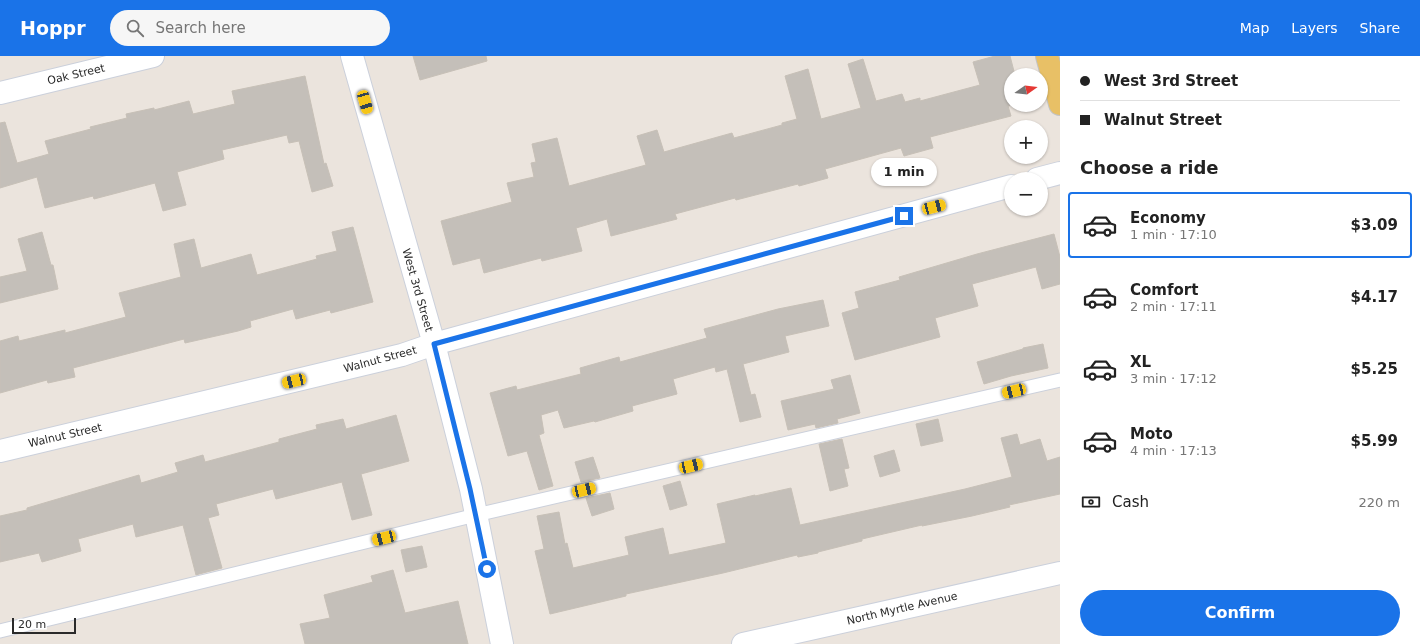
<!DOCTYPE html>
<html lang="en">
<head>
<meta charset="utf-8">
<style>
	:root { --surface:#fff; --page:#f6f6f6; --text:#222; --muted:#767676; --line:#e0e0e0; --accent:#1a73e8 }
	body { margin:0; font-family:"DejaVu Sans",sans-serif; background:var(--page); color:var(--text); height:100vh; display:flex; flex-direction:column; font-size:15px; white-space:nowrap }
	* { box-sizing:border-box; margin:0 }
	p { font-size:13px; color:var(--muted) }
	.icon { flex:none; width:22px; height:22px; fill:none; stroke:currentColor; stroke-width:2; stroke-linecap:round; stroke-linejoin:round }
	.map { position:relative; flex:1; overflow:hidden }
	.side { display:flex; flex-direction:column; background:var(--surface); width:360px }
	.side>* { flex:none }
	.top-card { display:grid; align-content:center; height:88px; padding:0 20px; background:var(--surface) }
	.needle { width:26px; rotate:76deg }
	.buttons { position:absolute; left:1004px; top:12px; display:grid; gap:8px }
	.buttons a { display:grid; place-items:center; width:44px; height:44px; border-radius:50%; background:var(--surface); box-shadow:0 1px 3px #0004; font-size:20px }
	.scale { position:absolute; left:12px; bottom:10px; width:64px; box-sizing:border-box; padding-left:4px; border:2px solid #2a2a2a; border-top:0; font-size:11px; line-height:14px; white-space:nowrap; color:#2a2a2a; -webkit-text-stroke:3px #fff; paint-order:stroke }
	.end { position:absolute; width:18px; height:18px; margin:-9px; border:5px solid #1a73e8; background:#fff; box-shadow:0 0 0 2px #fff }
	.from { border-radius:50% }
	.bubble { position:absolute; height:28px; border-radius:14px; background:var(--surface); box-shadow:0 1px 3px #0004; font-size:13px; font-weight:700; line-height:28px; text-align:center }
	.car { position:absolute; width:12px; height:24px; margin:-12px -6px; border-radius:5px; box-shadow:0 0 3px 1px #0007; background:linear-gradient(#f5c518 24%,#345 0 40%,#f5c518 0 76%,#345 0 86%,#f5c518 0) }
	.top-card b { display:flex; align-items:center; gap:14px; height:38px; font-size:15px }
	.top-card b+b { border-top:1px solid var(--line) }
	.top-card i { width:10px; height:10px; background:var(--text) }
	ul { padding:0; list-style:none }
	li { display:flex; align-items:center; gap:12px; height:66px; margin:0 8px 6px; padding:0 12px; border:2px solid transparent; border-radius:4px }
	li div { flex:1 }
	li b { display:block; font-size:15px }
	li em { font-style:normal; font-weight:700 }
	li.selected { border-color:var(--accent) }
	li>.icon { width:36px; height:36px; stroke-width:1.5 }
	h2 { padding:0 20px; font-size:18px; line-height:48px }
	.pay { display:flex; align-items:center; gap:10px; height:44px; padding:0 20px; font-size:15px }
	.pay p { margin-inline-start:auto }
	.button { display:flex; gap:8px; margin-top:auto; padding:8px 20px }
	.button a { flex:1; height:46px; border-radius:24px; background:var(--accent); color:#fff; font-size:16px; font-weight:700; line-height:46px; text-align:center }
	header { display:flex; align-items:center; gap:24px; box-sizing:border-box; height:56px; padding:0 20px; background:var(--accent); color:#fff }
	header strong { font-size:19px }
	nav { display:flex; gap:22px; margin-inline-start:auto; font-size:14px }
	.search { width:280px; height:36px; background:var(--page); display:flex; align-items:center; gap:10px; box-sizing:border-box; padding:0 14px; border-radius:22px; color:var(--muted); font-size:15px }
	main { display:flex; flex:1; min-height:0 }
	.map>svg:first-child { display:block }
	.building { fill:#c4bfb9; stroke:#c7c0b7 }
	.lines { fill:none; stroke-linecap:round; stroke-linejoin:round }
	.lane-casing { stroke:#cbd0db; stroke-width:15 }
	.street-casing { stroke:#cbd0db; stroke-width:24 }
	.primary-casing { stroke:#c3c3c3; stroke-width:24 }
	.lane { stroke:#fff; stroke-width:13 }
	.street { stroke:#fff; stroke-width:22 }
	.primary { stroke:#e8c066; stroke-width:22 }
	.route { stroke:#1a73e8; stroke-width:5 }
	.labels { text-anchor:middle; stroke-width:3; stroke-linejoin:round; paint-order:stroke }
	.street-label { font-size:11px; fill:#2a2a2a; stroke:#fff }
</style>
</head>
<body>
<header>
<strong>Hoppr</strong>
<div class="search"><svg class="icon" aria-label="search" viewBox="0 0 24 24"><circle cx="10" cy="10" r="6"/><path d="M15 15l6 6"/></svg>Search here</div>
<nav><a>Map</a><a>Layers</a><a>Share</a></nav>
</header>
<main>
<div class="map">
<svg width="1060" height="588" viewBox="0 0 1060 588">
	<rect width="100%" height="100%" fill="#ebe4dd"/>
	<path class="building" d="M413,0H486L487,5L420,24Z
		M995,0H1010L1015,19H1011V49H1013L1008,50L1011,60L930,81L933,92L904,100L901,92L825,113L828,122L799,130L798,128L736,144L735,142L675,158L677,163L611,180L607,163L576,172L582,195L542,205L541,202L484,217L480,202L453,209L441,165L512,146L507,127L534,121L531,107L536,106L532,88L557,82L569,130L646,109L637,80L657,74L664,96L732,77L734,82L782,69V67L797,63L785,20L808,13L821,63L861,52L848,8L863,3L876,45L902,38L905,46L920,42V45L980,29L973,6Z
		M305,20L324,108L326,107L333,130L312,136L299,85L289,87L287,79L222,94L224,103L177,116L186,149L163,155L155,127L94,143L93,140L45,152L37,121L0,132V67L5,66L17,107L49,98L45,85L91,73L90,71L127,62L126,58L154,52V54L189,45L193,58L235,48L232,35Z
		M353,171L373,246L331,257L330,254L296,263L293,253L250,265L251,271L238,275L185,287L184,283L73,312L75,321L48,327L47,324L0,337V285L18,280L19,285L65,274V277L126,261L119,237L181,221L174,188L194,183L201,212L251,198L257,219L317,203L316,200L337,195L332,176Z
		M42,176L51,209H53L58,233L0,247V221L27,215L18,183Z
		M1054,178L1060,201V228L1042,233L1036,211L972,228L978,250L935,262L940,281L855,304L842,257L859,252L855,236L900,224L899,221L977,198Z
		M823,244L829,270L785,280L789,296L743,308L751,339L755,338L761,361L740,366L727,313L716,316L715,311L673,323L677,338L632,350L633,355L595,366L594,365L564,372L558,354L541,359L544,377L539,379L553,430L539,434L527,395L508,400L490,337L516,330L517,334L581,318L580,312L619,301L620,306L707,282L704,273L778,253Z
		M1043,288L1048,312L1011,320L984,328L977,306L1023,293V292Z
		M850,319L860,357L837,363L838,367L816,372L815,368L788,374L781,345L834,333L831,324Z
		M396,359L409,405L361,418L372,459L352,464L342,426L276,443L273,433L216,448L219,459L208,462L222,512L199,518L196,519L183,469L136,481L133,468L78,483L81,495L42,506L39,497L0,506V460L27,454V452L139,419L141,427L178,416L175,407L203,399L205,406L279,386V383L317,373L316,369L343,363L346,373Z
		M938,363L943,385L921,390L916,368Z
		M1017,378L1020,389L1040,383L1047,405L1060,401V438L1009,449L1010,451L972,460L922,470V469L862,483V485L818,496V497L798,501L797,499L723,517L626,538V540L550,558L535,495L544,493L537,460L559,456L565,488L567,487L573,512L629,499L625,481L663,472L669,499L726,487L717,448L755,439V440L791,432L800,469L965,433L1012,421L1001,382Z
		M842,383L849,412L844,413L848,430L830,435L819,388Z
		M894,394L900,415L880,421L874,400Z
		M593,401L600,422L581,426L575,406Z
		M680,425L687,449L670,454L663,430Z
		M610,437L614,453L592,460L586,442Z
		M422,490L427,511L406,516L401,494Z
		M393,514L405,557L458,545L468,588H305L300,568L330,562L324,539L373,526L371,520Z"/>
	<g class="lines">
		<defs>
			<path id="lane" d="M0,575L476,459L1060,324"/>
			<path id="street" d="M352,0L434,288L471,433L502,588
				M0,37L153,0
				M1037,123L1060,117
				M0,395L402,299L434,288L1011,130
				M743,588L1060,517"/>
			<path id="primary" d="M1047,0L1060,48"/>
		</defs>
		<use href="#lane" class="lane-casing"/>
		<use href="#street" class="street-casing"/>
		<use href="#primary" class="primary-casing"/>
		<use href="#lane" class="lane"/>
		<use href="#street" class="street"/>
		<use href="#primary" class="primary"/>
	</g>
	<g class="lines">
		<path class="route" d="M487,513L470,433L434,288L904,160"/>
	</g>
	<g class="labels">
		<g class="street-label">
			<text transform="translate(76 18) rotate(-13)" y="4">Oak Street</text>
			<text transform="translate(418 234) rotate(74)" y="4">West 3rd Street</text>
			<text transform="translate(380 303) rotate(-15)" y="4">Walnut Street</text>
			<text transform="translate(65 379) rotate(-13)" y="4">Walnut Street</text>
			<text transform="translate(902 552) rotate(-13)" y="4">North Myrtle Avenue</text>
		</g>
	</g>
</svg>
<div class="buttons">
<a><svg class="needle" viewBox="-14 -14 28 28"><path d="M0-13l5 13h-10z" fill="#e53935"/><path d="M0 13l5-13h-10z" fill="#767676"/></svg></a>
<a>+</a>
<a>−</a>
</div>
<div class="scale">20 m</div>
<i class="end from" style="left:487px;top:513px"></i>
<i class="end" style="left:904px;top:160px"></i>
<div class="bubble" style="left:871px;top:102px;width:66px">1 min</div>
<i class="car" style="left:365px;top:46px;rotate:164deg"></i>
<i class="car" style="left:934px;top:151px;rotate:75deg"></i>
<i class="car" style="left:294px;top:325px;rotate:257deg"></i>
<i class="car" style="left:1014px;top:335px;rotate:257deg"></i>
<i class="car" style="left:691px;top:410px;rotate:77deg"></i>
<i class="car" style="left:584px;top:434px;rotate:77deg"></i>
<i class="car" style="left:384px;top:482px;rotate:256deg"></i>
</div>
<section class="side">
<div class="top-card">
<b><i class="from"></i>West 3rd Street</b>
<b><i></i>Walnut Street</b>
</div>
<h2>Choose a ride</h2>
<ul>
<li class="selected"><svg class="icon" aria-label="car" viewBox="0 0 24 24"><path d="M5 17H2v-5l4-1 3-4h7l3 4 3 1v5h-3M9 17h6M6 11h13"/><circle cx="7" cy="17" r="2"/><circle cx="17" cy="17" r="2"/></svg><div><b>Economy</b><p>1 min · 17:10</p></div><em>$3.09</em></li>
<li><svg class="icon" aria-label="car" viewBox="0 0 24 24"><path d="M5 17H2v-5l4-1 3-4h7l3 4 3 1v5h-3M9 17h6M6 11h13"/><circle cx="7" cy="17" r="2"/><circle cx="17" cy="17" r="2"/></svg><div><b>Comfort</b><p>2 min · 17:11</p></div><em>$4.17</em></li>
<li><svg class="icon" aria-label="car" viewBox="0 0 24 24"><path d="M5 17H2v-5l4-1 3-4h7l3 4 3 1v5h-3M9 17h6M6 11h13"/><circle cx="7" cy="17" r="2"/><circle cx="17" cy="17" r="2"/></svg><div><b>XL</b><p>3 min · 17:12</p></div><em>$5.25</em></li>
<li><svg class="icon" aria-label="car" viewBox="0 0 24 24"><path d="M5 17H2v-5l4-1 3-4h7l3 4 3 1v5h-3M9 17h6M6 11h13"/><circle cx="7" cy="17" r="2"/><circle cx="17" cy="17" r="2"/></svg><div><b>Moto</b><p>4 min · 17:13</p></div><em>$5.99</em></li>
</ul>
<div class="pay"><svg class="icon" aria-label="cash" viewBox="0 0 24 24"><path d="M3 7h18v10H3z"/><circle cx="12" cy="12" r="2"/></svg>Cash<p>220 m</p></div>
<div class="button"><a>Confirm</a></div>
</section>
</main>
</body>
</html>
